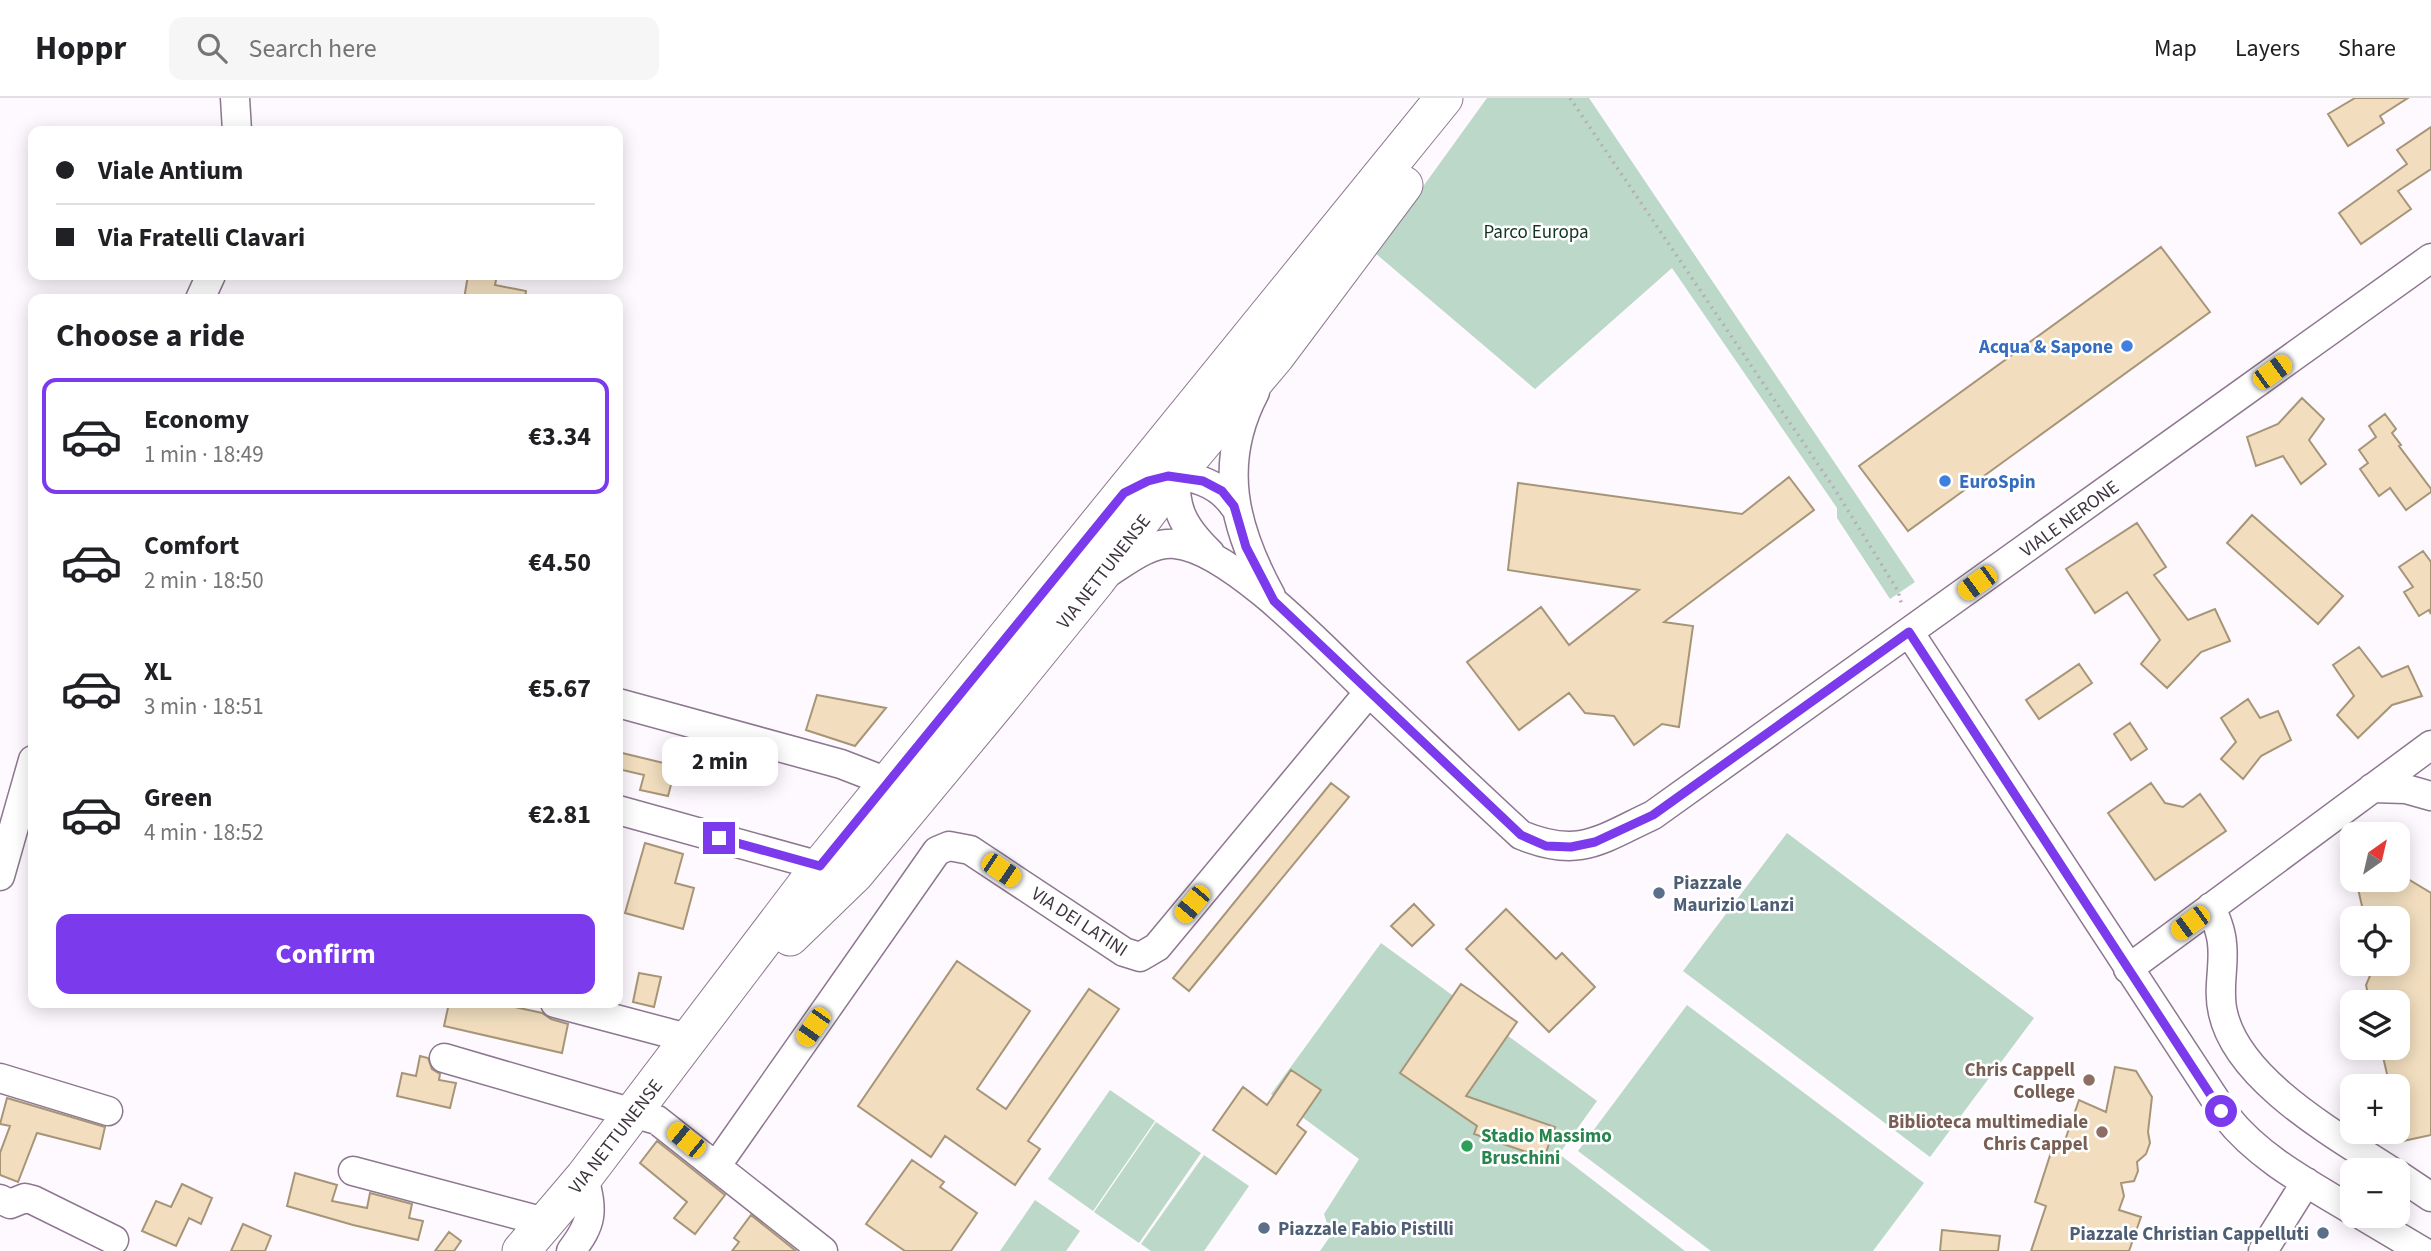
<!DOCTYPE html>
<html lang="en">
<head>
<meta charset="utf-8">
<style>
	:root { --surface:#fff; --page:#f6f6f6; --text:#202124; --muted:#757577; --line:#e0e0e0; --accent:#7c3aed }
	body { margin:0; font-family:"Source Sans 3",sans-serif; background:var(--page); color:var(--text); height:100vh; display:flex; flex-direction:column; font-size:26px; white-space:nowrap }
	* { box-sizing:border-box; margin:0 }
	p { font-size:23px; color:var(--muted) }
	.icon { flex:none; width:38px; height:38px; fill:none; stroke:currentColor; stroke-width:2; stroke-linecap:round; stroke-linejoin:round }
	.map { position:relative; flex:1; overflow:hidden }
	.details { position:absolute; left:28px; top:196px; width:595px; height:714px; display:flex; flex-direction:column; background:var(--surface); border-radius:14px; box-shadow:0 4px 18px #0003 }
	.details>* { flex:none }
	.top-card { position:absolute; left:28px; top:28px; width:595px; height:154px; border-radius:14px; box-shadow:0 4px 18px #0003; display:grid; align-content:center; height:154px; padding:0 28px; background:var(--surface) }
	.needle { width:46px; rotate:34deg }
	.tools { position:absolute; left:2340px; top:724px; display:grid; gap:14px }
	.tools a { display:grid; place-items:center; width:70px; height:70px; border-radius:14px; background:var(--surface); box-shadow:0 4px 18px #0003; font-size:35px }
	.end { position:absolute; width:32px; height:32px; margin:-16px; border:9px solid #7c3aed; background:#fff; box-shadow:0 0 0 4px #fff }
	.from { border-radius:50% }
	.bubble { position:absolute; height:49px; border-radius:14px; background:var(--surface); box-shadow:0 4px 18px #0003; font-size:23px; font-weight:700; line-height:49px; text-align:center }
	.car { position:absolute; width:21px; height:42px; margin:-21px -10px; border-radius:9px; box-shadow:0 0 5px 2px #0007; background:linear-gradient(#f5c518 24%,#345 0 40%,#f5c518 0 76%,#345 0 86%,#f5c518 0) }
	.top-card b { display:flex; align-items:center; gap:24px; height:66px; font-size:26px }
	.top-card b+b { border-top:2px solid var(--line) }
	.top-card i { width:18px; height:18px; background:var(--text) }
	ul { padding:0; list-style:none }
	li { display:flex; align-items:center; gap:21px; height:116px; margin:0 14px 10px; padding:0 14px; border:4px solid transparent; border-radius:14px }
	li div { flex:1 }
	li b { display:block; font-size:26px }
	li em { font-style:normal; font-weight:700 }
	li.current { border-color:var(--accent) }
	li>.icon { width:63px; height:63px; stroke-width:1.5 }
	h2 { padding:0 28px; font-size:32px; line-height:84px }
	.primary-button { display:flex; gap:14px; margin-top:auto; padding:14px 28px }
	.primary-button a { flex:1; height:80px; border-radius:14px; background:var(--accent); color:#fff; font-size:28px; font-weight:700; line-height:80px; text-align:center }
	header { display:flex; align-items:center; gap:42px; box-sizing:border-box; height:98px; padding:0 35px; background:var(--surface); border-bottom:2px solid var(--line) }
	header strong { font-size:33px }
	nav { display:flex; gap:38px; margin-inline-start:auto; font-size:24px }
	.search { width:490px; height:63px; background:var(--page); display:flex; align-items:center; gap:18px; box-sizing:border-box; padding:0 24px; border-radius:14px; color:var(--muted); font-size:26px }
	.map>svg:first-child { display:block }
	.green { fill:#bbd8c8 }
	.building { fill:#f2debf; stroke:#a79578; stroke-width:2 }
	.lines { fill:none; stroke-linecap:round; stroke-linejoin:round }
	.minor-casing { stroke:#8d7790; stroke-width:31 }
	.major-casing { stroke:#8d7790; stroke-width:39 }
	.path { stroke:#b6afb6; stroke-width:3.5; stroke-dasharray:2 5; stroke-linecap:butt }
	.minor { stroke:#fff; stroke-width:28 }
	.major { stroke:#fff; stroke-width:37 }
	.route { stroke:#7c3aed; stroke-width:9 }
	.shop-dot { fill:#3f7fe0; stroke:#fff; stroke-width:2.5 }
	.service-dot { fill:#5c6f8a; stroke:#fff; stroke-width:2.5 }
	.education-dot { fill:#8d6e63; stroke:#fff; stroke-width:2.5 }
	.leisure-dot { fill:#2e9e5b; stroke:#fff; stroke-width:2.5 }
	.labels { text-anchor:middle; stroke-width:5; stroke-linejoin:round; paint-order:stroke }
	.park-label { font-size:19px; fill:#0f3625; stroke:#fff }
	.shop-label { font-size:19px; font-weight:bold; fill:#366cbe; stroke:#fff; text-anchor:end }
	.street-label { font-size:19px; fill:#3e343f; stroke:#fff }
	.service-label { font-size:19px; font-weight:bold; fill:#4e5e75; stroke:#fff; text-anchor:start }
	.education-label { font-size:19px; font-weight:bold; fill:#785e54; stroke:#fff; text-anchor:end }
	.leisure-label { font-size:19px; font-weight:bold; fill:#27864d; stroke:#fff; text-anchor:start }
</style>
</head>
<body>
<header>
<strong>Hoppr</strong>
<div class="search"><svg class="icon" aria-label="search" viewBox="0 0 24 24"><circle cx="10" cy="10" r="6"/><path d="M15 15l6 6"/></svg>Search here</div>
<nav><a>Map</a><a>Layers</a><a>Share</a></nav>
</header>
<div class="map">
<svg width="2431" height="1153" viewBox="0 0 2431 1153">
	<rect width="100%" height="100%" fill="#fef9fe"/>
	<path class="green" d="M1487,0H1589L1915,484L1890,501L1837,420V410L1672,170L1535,291L1375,155Z
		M1787,735L2034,920L1930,1059L1683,873Z
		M1381,845L1597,1003L1559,1056L1685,1153H1320L1331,1137L1324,1116L1359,1061L1271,996Z
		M1687,907L1924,1085L1873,1153H1711L1578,1053Z
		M1110,992L1155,1023L1093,1113L1048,1081Z
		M1156,1024L1201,1055L1139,1145L1094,1114Z
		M1204,1057L1249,1088L1204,1153H1151L1141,1146Z
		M1035,1102L1080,1133L1066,1153H1000Z"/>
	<path class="building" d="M2355,0H2408L2380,18L2384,25L2348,48L2328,16Z
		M2431,29V71L2398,93L2411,111L2361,146L2339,115L2407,66L2397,52Z
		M2161,149L2210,214L1908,433L1859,368Z
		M468,177H497L495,187L526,193L525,201H464Z
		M2302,300L2324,321L2309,342L2326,366L2301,386L2283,358L2256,368L2247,339L2278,326Z
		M2385,316L2396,331L2392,335L2401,347L2399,348L2431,391V394L2406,412L2390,390L2379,398L2360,371L2368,365L2359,352L2376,339L2369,328Z
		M1789,379L1814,412L1664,524L1693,528L1679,629L1662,626L1634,647L1614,618L1585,615L1569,595L1519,632L1467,564L1541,509L1569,547L1639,492L1508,472L1518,385L1742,416Z
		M2252,417L2343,498L2318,526L2227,445Z
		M2137,425L2166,469L2154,477L2188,522L2215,511L2230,543L2201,554L2167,590L2141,566L2160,542L2127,494L2095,515L2066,471Z
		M2423,453L2431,464V516L2429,512L2419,518L2404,494L2413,489L2399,469Z
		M2359,549L2382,579L2408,568L2422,598L2392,607L2358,640L2337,617L2354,598L2333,567Z
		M2079,566L2092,585L2039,621L2026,602Z
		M817,597L886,610L855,648L806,632Z
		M2248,601L2260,620L2278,613L2291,642L2261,658L2243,681L2221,661L2236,644L2221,620Z
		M2130,625L2147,651L2131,662L2114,636Z
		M618,654L676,668L668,698L640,692L644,677L618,671Z
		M1331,685L1349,699L1189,893L1173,880Z
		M2151,685L2165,705L2183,709L2200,696L2226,733L2155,782L2108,715Z
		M645,745L683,756L675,785L694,790L683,831L625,815Z
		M2398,775L2431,795V1037L2403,1043L2398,1019V989H2390L2381,950H2398V905H2370L2366,887L2375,866H2398V821H2365L2356,782H2398Z
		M1414,806L1434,827L1412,848L1391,828Z
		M1506,811L1556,861L1562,855L1595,889L1549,934L1466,851Z
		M957,863L1030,913L977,991L1006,1011L1089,891L1119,911L1028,1043L1040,1051L1015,1087L945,1038L931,1059L858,1008Z
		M639,875L661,879L654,909L633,904Z
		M1461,886L1517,924L1466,998L1555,1029L1544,1060L1474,1036L1477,1028L1400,975Z
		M449,905H497L542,915L551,921L568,926L562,955L444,928Z
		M420,958L428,960L432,971L440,976L439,982L456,985L450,1010L397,998L402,975L416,978Z
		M2115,969L2136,973L2152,999L2148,1034L2150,1045L2146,1056L2137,1064L2138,1073L2134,1083L2121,1085L2124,1098L2119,1112L2141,1119L2129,1153H2031L2046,1108L2035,1104L2054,1045L2063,1048L2079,1002L2106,1014Z
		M1291,972L1321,992L1297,1027L1306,1034L1276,1076L1213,1032L1243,989L1267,1007Z
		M7,1000L105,1029L100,1051L37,1035L18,1084L0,1077V1055L10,1028L0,1026Z
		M657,1043L725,1097L695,1136L674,1120L687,1104L640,1065Z
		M912,1062L944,1084L940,1089L977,1115L951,1153H905L866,1126Z
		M295,1075L337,1087L332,1103L367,1110L370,1095L412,1106L409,1120L423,1123L418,1142L353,1127L287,1108Z
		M182,1086L212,1100L201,1126L189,1120L176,1148L142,1133L156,1103L171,1109Z
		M751,1117L796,1153H732L739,1144L734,1140Z
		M243,1126L271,1138L265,1153H231Z
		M1942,1132L2000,1138L1998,1153H1940Z
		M449,1134L461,1143L454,1153H435Z"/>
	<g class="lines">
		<defs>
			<path id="minor" d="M235,0L237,33
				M200,201L211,177
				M1255,294C1217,366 1234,430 1271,498
				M1176,367C1173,409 1181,427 1210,455
				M1160,379C1189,375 1218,384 1234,408
				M1108,475C1128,462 1150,444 1175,446C1232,451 1331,558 1373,598C1422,644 1471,691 1521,737C1579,761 1600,742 1653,717L2431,160
				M1909,534L2226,1018C2259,1060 2307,1085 2352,1112
				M618,605L841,666L872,678L904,695
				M2372,690L2406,691L2431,698
				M618,712L820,768L835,778
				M0,778L33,662
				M2211,809C2216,821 2221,833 2222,845C2225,868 2217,891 2223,915C2238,983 2336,1037 2391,1073
				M2128,871L2431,647
				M555,905L691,941
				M444,960L657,1022L823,1153
				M0,980L108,1013
				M717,1067L937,753L949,748L970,752L1124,854L1140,859L1157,849L1369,594
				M353,1073L545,1124
				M2398,1077L2431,1099
				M0,1101L10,1106L25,1100L33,1102L114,1142
				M2363,1118L2422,1153
				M571,1153C593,1124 593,1114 584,1079
				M2263,1153L2306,1084"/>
			<path id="major" d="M790,839L855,776L997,605L1097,482L1175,378L1276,258L1404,87
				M521,1153L584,1079L820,768L1444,0"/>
		</defs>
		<use href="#minor" class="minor-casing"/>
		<use href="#major" class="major-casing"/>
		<path class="path" d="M1570,0L1834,390L1898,493L1902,508"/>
		<use href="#minor" class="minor"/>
		<use href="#major" class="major"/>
	</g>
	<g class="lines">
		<path class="route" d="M719,740L820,768L1124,395L1148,383L1168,378L1203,383L1222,393L1234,408L1246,449L1274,503L1521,737L1546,748L1571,749L1595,744L1653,717L1909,534L2221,1013"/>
	</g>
	<g class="shop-dot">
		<circle cx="2127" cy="248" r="7"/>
		<circle cx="1945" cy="383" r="7"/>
	</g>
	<g class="service-dot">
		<circle cx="1659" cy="795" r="7"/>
		<circle cx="1264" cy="1130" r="7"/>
		<circle cx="2323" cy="1135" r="7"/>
	</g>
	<g class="education-dot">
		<circle cx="2089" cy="982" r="7"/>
		<circle cx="2102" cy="1034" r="7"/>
	</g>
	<circle class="leisure-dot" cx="1467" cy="1048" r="7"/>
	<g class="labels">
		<g class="park-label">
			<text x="1536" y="140">Parco Europa</text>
		</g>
		<g class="shop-label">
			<text x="2113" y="255">Acqua &amp; Sapone</text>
			<text x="1959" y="390" text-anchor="start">EuroSpin</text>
		</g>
		<g class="street-label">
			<text transform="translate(2069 420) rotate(-36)" y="7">VIALE NERONE</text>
			<text transform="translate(1103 473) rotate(-52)" y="7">VIA NETTUNENSE</text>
			<text transform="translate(1080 823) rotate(33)" y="7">VIA DEI LATINI</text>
			<text transform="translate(615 1038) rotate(-52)" y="7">VIA NETTUNENSE</text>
		</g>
		<g class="service-label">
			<text x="1673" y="791">Piazzale<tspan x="1673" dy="22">Maurizio Lanzi</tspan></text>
			<text x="1278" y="1137">Piazzale Fabio Pistilli</text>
			<text x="2309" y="1142" text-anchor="end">Piazzale Christian Cappelluti</text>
		</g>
		<g class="education-label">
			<text x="2075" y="978">Chris Cappell<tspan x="2075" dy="22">College</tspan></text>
			<text x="2088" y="1030">Biblioteca multimediale<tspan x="2088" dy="22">Chris Cappel</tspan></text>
		</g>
		<g class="leisure-label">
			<text x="1481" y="1044">Stadio Massimo<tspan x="1481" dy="22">Bruschini</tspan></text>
		</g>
	</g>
</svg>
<div class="tools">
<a><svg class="needle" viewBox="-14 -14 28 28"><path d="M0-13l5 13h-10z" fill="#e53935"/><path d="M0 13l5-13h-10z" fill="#757577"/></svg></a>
<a><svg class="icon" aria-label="locate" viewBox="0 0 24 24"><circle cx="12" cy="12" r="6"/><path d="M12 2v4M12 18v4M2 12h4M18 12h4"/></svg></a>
<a><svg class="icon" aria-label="layers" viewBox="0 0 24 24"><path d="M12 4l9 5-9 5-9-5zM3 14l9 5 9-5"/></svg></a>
<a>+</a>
<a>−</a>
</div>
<i class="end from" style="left:2221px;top:1013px"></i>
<i class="end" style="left:719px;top:740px"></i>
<div class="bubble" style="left:662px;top:639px;width:116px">2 min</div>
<i class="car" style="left:2272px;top:274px;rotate:54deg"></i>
<i class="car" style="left:1977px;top:485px;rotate:234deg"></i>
<i class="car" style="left:1001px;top:772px;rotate:124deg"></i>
<i class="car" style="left:1192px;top:806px;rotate:220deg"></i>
<i class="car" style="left:2190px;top:825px;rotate:234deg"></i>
<i class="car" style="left:813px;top:929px;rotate:215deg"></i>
<i class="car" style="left:686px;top:1042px;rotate:309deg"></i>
<div class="top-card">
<b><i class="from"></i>Viale Antium</b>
<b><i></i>Via Fratelli Clavari</b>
</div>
<section class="details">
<h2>Choose a ride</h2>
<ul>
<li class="current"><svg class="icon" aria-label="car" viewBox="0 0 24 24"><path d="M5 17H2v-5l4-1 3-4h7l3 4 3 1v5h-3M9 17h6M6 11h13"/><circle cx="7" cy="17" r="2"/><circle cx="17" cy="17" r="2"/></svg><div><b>Economy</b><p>1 min · 18:49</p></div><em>€3.34</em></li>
<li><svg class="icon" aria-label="car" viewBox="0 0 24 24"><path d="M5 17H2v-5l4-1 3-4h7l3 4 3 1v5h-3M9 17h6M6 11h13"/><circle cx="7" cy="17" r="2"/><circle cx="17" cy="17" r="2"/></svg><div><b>Comfort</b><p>2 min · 18:50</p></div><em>€4.50</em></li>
<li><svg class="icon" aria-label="car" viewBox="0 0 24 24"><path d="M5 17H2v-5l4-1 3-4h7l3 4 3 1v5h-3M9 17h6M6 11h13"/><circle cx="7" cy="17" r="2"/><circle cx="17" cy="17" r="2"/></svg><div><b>XL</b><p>3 min · 18:51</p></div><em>€5.67</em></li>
<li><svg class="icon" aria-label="car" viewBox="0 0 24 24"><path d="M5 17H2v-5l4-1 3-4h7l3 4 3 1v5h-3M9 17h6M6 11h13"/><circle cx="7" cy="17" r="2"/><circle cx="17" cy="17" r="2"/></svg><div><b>Green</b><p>4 min · 18:52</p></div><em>€2.81</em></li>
</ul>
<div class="primary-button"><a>Confirm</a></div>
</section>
</div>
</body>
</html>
